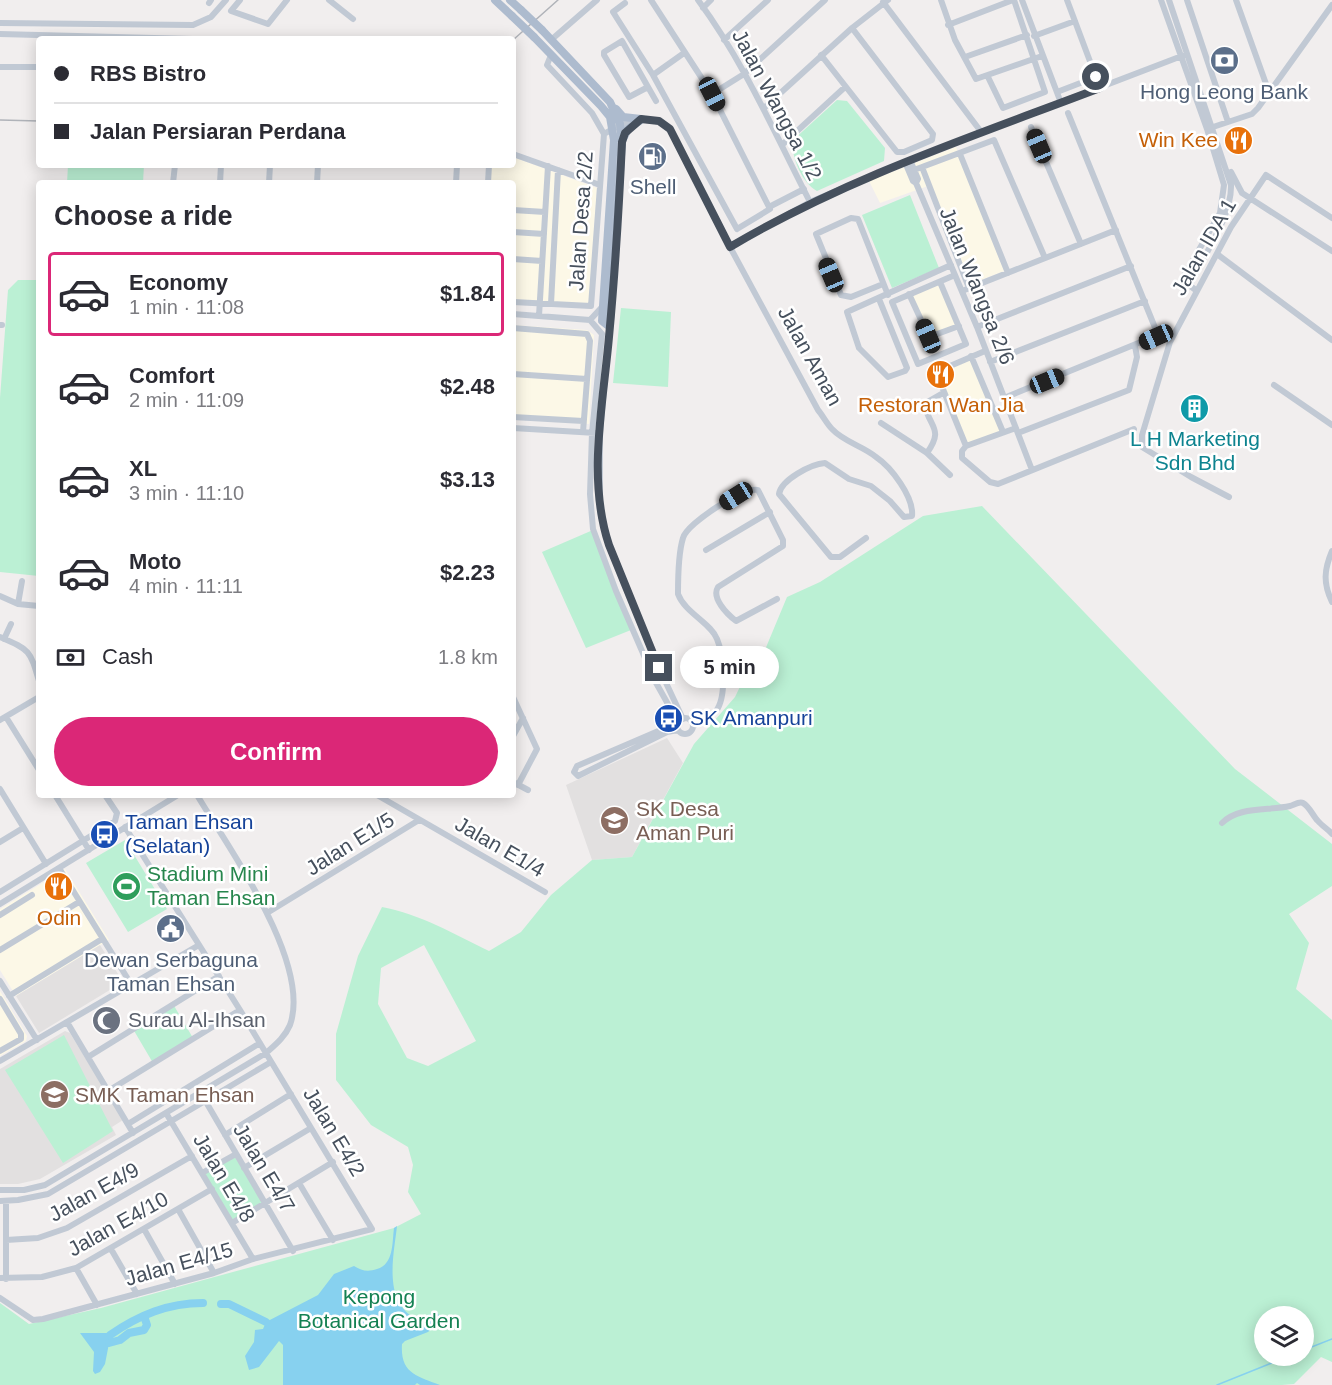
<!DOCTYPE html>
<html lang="en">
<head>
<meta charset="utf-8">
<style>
	:root { --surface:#fff; --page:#f7f7f7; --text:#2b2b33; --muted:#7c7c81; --line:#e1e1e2; --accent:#db2777 }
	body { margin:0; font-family:Arial,sans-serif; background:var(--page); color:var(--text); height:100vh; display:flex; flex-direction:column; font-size:22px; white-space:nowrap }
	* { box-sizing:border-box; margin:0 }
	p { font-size:20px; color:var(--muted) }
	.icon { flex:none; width:33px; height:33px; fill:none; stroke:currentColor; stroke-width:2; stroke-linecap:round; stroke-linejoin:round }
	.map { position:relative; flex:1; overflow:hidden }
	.sheet { position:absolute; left:36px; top:180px; width:480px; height:618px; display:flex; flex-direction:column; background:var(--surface); border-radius:6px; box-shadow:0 3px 15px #0003 }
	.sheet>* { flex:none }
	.hud { position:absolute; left:36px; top:36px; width:480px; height:132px; border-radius:6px; box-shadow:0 3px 15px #0003; display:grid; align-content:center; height:132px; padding:0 18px; background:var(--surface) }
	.buttons { position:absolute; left:1254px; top:1306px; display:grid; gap:12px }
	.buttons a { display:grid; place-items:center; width:60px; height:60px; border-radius:50%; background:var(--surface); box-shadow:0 3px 15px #0003; font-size:30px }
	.end { position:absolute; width:27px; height:27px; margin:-14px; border:8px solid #46505d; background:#fff; box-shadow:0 0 0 3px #fff }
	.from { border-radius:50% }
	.bubble { position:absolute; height:42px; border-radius:21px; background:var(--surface); box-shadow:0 3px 15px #0003; font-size:20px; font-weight:700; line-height:42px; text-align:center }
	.car { position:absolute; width:18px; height:36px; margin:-18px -9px; border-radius:8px; box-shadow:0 0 4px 2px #0007; background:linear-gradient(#222 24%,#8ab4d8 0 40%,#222 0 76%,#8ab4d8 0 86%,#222 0) }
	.hud b { display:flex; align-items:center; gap:21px; height:57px; font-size:22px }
	.hud b+b { border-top:2px solid var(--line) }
	.hud i { width:15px; height:15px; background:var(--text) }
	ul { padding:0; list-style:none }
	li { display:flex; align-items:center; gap:18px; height:84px; margin:0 12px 9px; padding:0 6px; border:3px solid transparent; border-radius:6px }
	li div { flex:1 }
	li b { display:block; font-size:22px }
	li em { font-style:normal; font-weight:700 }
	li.active { border-color:var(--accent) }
	li>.icon { width:54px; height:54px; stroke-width:1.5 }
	h2 { padding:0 18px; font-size:27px; line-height:72px }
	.pay { display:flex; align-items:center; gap:15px; height:66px; padding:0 18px; font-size:22px }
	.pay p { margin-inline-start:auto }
	.button { display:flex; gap:12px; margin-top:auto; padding:12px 18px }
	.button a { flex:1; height:69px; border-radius:36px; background:var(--accent); color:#fff; font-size:24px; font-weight:700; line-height:69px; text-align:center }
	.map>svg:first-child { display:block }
	.commercial { fill:#fcf8e7 }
	.education { fill:#e2e0e0 }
	.green { fill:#bbf0d4; fill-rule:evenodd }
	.water { fill:#87d1ef }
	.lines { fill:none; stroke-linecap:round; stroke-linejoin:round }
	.stream { stroke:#87d1ef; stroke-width:1.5 }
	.river { stroke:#87d1ef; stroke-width:8 }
	.minor { stroke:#c1c9d4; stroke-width:6 }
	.major { stroke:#adbbce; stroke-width:8 }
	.rail { stroke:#b0b3b9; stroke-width:1.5 }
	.major-bridge { stroke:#adbbce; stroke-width:8 }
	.route { stroke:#46505d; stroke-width:8 }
	.labels { text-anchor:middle; stroke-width:5; stroke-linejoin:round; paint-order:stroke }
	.service-label { font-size:21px; fill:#4e5e75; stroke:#fff }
	.street-label { font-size:21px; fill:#46505d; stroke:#fff }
	.food-label { font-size:21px; fill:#c56008; stroke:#fff }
	.culture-label { font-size:21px; fill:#0d838f; stroke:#fff }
	.transit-label { font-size:21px; fill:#164399; stroke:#fff; text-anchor:start }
	.education-label { font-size:21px; fill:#785e54; stroke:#fff; text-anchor:start }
	.leisure-label { font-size:21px; fill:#27864d; stroke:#fff; text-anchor:start }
	.worship-label { font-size:21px; fill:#5b616d; stroke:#fff; text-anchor:start }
	.park-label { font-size:21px; fill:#148153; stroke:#fff }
</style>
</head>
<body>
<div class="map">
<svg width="1332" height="1385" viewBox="0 0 1332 1385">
	<rect width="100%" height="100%" fill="#f1eeee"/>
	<path class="commercial" d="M956,147L1004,271L970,284L931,185L880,203L869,181Z
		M513,157L597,188L589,302L585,305L513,299V183H490L491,165H513Z
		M939,284L956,325L930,336L912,294Z
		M513,325L587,330L594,335L589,424L513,419Z
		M970,359L1001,432L966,444L939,371Z
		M65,869L109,940L16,996L0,970V909Z
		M0,991L27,1036L26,1041L0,1056Z"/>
	<path class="education" d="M667,738L683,763L632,857L592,860L566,785Z
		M100,945L123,982L39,1033L16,996Z
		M65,1031L70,1033L123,1120L112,1127L116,1135L40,1179L18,1184H0V1069Z"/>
	<path class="green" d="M837,100L847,101L885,148L884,161L817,191C802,183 792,158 792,141Z
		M68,165H144L143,183H67Z
		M910,195L939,268L892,288L862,215Z
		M18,280H39V576L0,572V398L8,290Z
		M621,308L671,312L668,387L613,383Z
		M982,506L1235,769L1332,844V886L1289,914L1309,943L1296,989L1332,1020V1362L1321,1357L1294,1384L1282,1385H0V1303L29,1324L101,1308L394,1228L421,1214L408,1192L413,1165L408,1147L371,1125L336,1080V1034L358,956L382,907C420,914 454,934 489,951L521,932L551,895L592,860L632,857L694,744L735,697L752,662L762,657L787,597L820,582L923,516ZM424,945L476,1041L428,1066L407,1058L378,1004L381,968ZM1264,1317H1304V1356H1264Z
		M593,530L631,630L586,648L542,552Z
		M125,840L167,909L128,932L86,863Z
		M173,1004L193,1038L153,1063L133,1029Z
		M64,1035L113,1131L63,1163L5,1070Z
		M236,1154L265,1203L232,1223L202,1173Z"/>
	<path class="water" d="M397,1226C394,1254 383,1299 413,1317L419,1318L437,1312L441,1319L428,1332L405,1341L402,1344C400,1374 418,1376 440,1385H420L417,1383L415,1385H283V1345L279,1341L259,1367L249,1370L245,1356L254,1342L255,1330L263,1329L266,1322L318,1295L334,1274L354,1266C362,1271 368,1272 377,1269C394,1264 392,1243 394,1228Z
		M80,1333H111L105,1364L100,1372L95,1374L93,1371L94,1352Z"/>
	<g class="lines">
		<path class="stream" d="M1304,1350L1332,1339
			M1217,1385L1289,1356"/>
		<path class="river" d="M221,1304H229L266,1322
			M110,1335C139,1315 168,1303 203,1303
			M109,1343L120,1340L129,1333L144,1330L147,1325L144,1316"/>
		<path class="minor" d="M240,0L231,11L268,24L287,0
			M329,0L353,19
			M698,0C744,62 775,134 810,202
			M941,0L955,40L976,79L1042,56
			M1022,0L1061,103
			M1067,0L1100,88
			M1161,0L1207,129L1224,185L1220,213L1184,276L1185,282L1197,291
			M1169,0L1231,185C1232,217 1203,256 1189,286
			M1187,0L1228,122
			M1236,0L1270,95
			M883,2L982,133
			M209,3L211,0
			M625,3L613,12L653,75L737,229L770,209L712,94L651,0
			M703,8L711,0
			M0,23L193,25L211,17L226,0
			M948,25L1013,0
			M0,34L193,39
			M1034,36L1075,21
			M551,40L597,0
			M724,40L768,0
			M622,41L648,87L629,97L604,55V52Z
			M551,55L547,65L592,113L604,134
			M821,55L897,152H904L932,140L933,134L852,28
			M965,57L1027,35
			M0,67H39
			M653,75L684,53
			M988,77L1003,108L1045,92L1014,0
			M648,87L656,101
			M1057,92L1096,77
			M712,94L744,74L825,0
			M764,108L852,28L888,0
			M1031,127L1081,244
			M1210,128L1252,114L1258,108L1332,5
			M604,134C623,122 651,111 670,129L730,247L818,410C823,416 827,424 832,429C844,442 863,446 876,457C891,467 914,497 912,516L904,517L890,501L871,486L849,479L825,463C811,464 781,480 779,494L831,557H840L866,538
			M783,144L845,87
			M513,154L600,185
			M960,154L1008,273
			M910,160L918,179L916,183L977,327L1032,470
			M905,162L913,181L916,183
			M922,167L969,288
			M914,170L994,140L1045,258
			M1231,172L1242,193L1332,251
			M173,183L175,165
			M220,183L221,165
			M269,183L270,165
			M317,183L318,165
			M456,183L457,165
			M488,183L489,165
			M769,207L804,189
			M513,210L545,212
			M513,232L544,234
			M730,247L810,202L910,160L1187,54
			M1217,254L1332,340
			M513,259L542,261
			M940,282L966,344L918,364L892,302L955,275
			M883,284L851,297L841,295L816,234L851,218L858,219L888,295
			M962,291L1116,230
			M909,294L929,337L959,326
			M879,299L907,368L905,371L888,377L859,348L847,312L951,265
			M513,302L591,306L604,134
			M551,304L558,170
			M513,314L590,320L602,307
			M539,316L548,166
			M590,320L602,334
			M610,322L600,433V512L609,545L659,668L683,719
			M0,325H2
			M977,327L1131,266
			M513,328L587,334L590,341L583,432
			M602,334L592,433L590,494L593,529L616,591L655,681L678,722
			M971,356L1003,432
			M990,362L1145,301
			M513,374L587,379
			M1274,385L1332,425
			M1004,398L1158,335L1068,113
			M513,417L583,421
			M881,423L927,453L950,475
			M513,428L596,433
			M1018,433L1129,390L1137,357L1135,346
			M966,446L962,451V458L990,482L998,484L1134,429
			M966,446L936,372L985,351
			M966,446L1016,428
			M927,453C944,429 930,428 925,406L929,401L943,393
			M1229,497L1191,477L1142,447V435L1170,342L1231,227L1266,175L1332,218
			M706,550L770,512
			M1332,551C1324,570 1323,583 1332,602
			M0,596L18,604L39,606
			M18,604L22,581
			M0,637C30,650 30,650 39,681
			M4,639L11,624
			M513,697L537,749L518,785
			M6,717L39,770
			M677 726a8 8 0 1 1 16 0a8 8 0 1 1-16 0Z
			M0,720L39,697
			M677,723L577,766L574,772L578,776L667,732L678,730
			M693,726C700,722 710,718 716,711C727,697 724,655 717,639C711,623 685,613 678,594C678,577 678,554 683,538C687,523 745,486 758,490L783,540V546L718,587C711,598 727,614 736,621L777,599
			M513,736L523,718
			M513,782L528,790
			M0,789L46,864
			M55,795L89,850
			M377,795L545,892
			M1222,823C1239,806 1268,811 1290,806C1294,805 1299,801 1303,803C1309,806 1313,816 1318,821C1322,826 1328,829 1332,834
			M0,842L23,828
			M59,868L131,984
			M0,892L115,821L117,813L105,795
			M0,904L178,795
			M267,913L419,820
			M0,915L32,895
			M0,950L79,902
			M0,981L37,1040
			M9,996L102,939
			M0,999L21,1034V1039L0,1051
			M67,1022L133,1133
			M88,1057L219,976
			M0,1061L199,945
			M108,1091L240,1010
			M206,1102L293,1251
			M166,1113L253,1259
			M128,1124L260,1043
			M225,1135L291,1094
			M244,1168L311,1128
			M202,1173L236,1154
			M299,1183L333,1240
			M0,1190H24L45,1185L266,1053C275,1045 285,1037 290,1025C312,963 228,847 197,795
			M0,1201L18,1200L48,1194L271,1062
			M178,1209L214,1273
			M232,1223L333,1162
			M144,1229L175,1284
			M6,1240L38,1238L67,1228L192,1156
			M111,1249L137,1294
			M76,1268L97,1305
			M0,1278L42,1277L76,1268L212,1189
			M6,1279V1201
			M0,1298L33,1320L43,1319L214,1273L253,1259L372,1229L240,1010L125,827"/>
		<path class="major" d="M495,0L512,16
			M510,0L521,10
			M534,37L601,106L610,117L614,140L602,321L607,325L610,321L622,142L620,124L610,102L542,30
			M616,109L623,117L641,119
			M622,141L628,129L641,120"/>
		<path class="rail" d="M513,40L558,0
			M0,120L39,121"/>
		<path class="major-bridge" d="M521,10L542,30
			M512,16L534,37"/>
	</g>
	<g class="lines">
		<path class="route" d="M659,668L609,545C587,479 603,405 609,337C615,273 619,207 622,142L625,133L641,119L659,121L670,129L730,247C846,178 974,136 1100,88L1096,77"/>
	</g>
	<defs>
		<symbol id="bank-disc" viewBox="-11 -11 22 22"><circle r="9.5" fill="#5c6f8a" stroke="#fff"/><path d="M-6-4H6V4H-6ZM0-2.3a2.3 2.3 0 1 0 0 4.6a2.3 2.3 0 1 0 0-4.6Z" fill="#fff"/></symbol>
		<symbol id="restaurant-disc" viewBox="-11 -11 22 22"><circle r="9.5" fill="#e8710a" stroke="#fff"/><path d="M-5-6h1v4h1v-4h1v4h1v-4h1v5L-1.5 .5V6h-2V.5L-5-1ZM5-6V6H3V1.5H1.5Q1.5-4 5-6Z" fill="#fff"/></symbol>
		<symbol id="fuel-disc" viewBox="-11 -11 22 22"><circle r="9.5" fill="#5c6f8a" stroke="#fff"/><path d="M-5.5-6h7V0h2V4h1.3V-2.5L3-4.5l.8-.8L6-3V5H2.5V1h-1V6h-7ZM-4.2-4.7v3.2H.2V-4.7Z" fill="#fff"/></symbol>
		<symbol id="building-disc" viewBox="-11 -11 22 22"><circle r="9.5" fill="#0f9aa8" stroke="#fff"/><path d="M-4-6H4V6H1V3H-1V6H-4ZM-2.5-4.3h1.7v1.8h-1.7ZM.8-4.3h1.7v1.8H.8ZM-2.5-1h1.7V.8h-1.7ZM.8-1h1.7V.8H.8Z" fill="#fff"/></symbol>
		<symbol id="bus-disc" viewBox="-11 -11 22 22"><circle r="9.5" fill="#1a4fb4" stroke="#fff"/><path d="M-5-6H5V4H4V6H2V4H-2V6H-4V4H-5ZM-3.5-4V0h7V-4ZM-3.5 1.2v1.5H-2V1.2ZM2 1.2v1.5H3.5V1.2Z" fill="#fff"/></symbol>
		<symbol id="school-disc" viewBox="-11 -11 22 22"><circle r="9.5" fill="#8d6e63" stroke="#fff"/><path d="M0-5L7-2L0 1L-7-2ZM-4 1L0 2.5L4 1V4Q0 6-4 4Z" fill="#fff"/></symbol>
		<symbol id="stadium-disc" viewBox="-11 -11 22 22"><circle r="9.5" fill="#2e9e5b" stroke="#fff"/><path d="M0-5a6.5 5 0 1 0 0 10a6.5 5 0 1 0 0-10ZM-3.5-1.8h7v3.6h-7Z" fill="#fff"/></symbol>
		<symbol id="civic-disc" viewBox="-11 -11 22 22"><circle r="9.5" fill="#5c6f8a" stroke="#fff"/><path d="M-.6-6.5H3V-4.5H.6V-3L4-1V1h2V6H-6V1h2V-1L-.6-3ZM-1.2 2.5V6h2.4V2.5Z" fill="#fff"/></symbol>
		<symbol id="mosque-disc" viewBox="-11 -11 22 22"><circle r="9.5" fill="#6b7280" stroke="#fff"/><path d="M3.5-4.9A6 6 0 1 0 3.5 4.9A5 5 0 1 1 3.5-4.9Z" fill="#fff"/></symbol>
	</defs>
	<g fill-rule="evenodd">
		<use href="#bank-disc" x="1208" y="44" width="33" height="33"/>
		<use href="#restaurant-disc" x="1222" y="124" width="33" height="33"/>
		<use href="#fuel-disc" x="636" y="140" width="33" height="33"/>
		<use href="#restaurant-disc" x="924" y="358" width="33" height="33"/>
		<use href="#building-disc" x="1178" y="392" width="33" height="33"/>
		<use href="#bus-disc" x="652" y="702" width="33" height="33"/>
		<use href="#school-disc" x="598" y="804" width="33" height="33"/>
		<use href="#bus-disc" x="88" y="818" width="33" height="33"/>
		<use href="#stadium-disc" x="110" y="870" width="33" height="33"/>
		<use href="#restaurant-disc" x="42" y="870" width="33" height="33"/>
		<use href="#civic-disc" x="154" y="912" width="33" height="33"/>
		<use href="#mosque-disc" x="90" y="1004" width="33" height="33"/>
		<use href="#school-disc" x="38" y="1078" width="33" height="33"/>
	</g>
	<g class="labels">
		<g class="service-label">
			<text x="1224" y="99">Hong Leong Bank</text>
			<text x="653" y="194">Shell</text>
			<text x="171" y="967">Dewan Serbaguna<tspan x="171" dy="24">Taman Ehsan</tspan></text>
		</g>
		<g class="street-label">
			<text transform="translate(777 105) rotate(62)" y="7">Jalan Wangsa 1/2</text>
			<text transform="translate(581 221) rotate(-86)" y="7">Jalan Desa 2/2</text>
			<text transform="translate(1204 247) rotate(-60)" y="7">Jalan IDA 1</text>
			<text transform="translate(977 286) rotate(68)" y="7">Jalan Wangsa 2/6</text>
			<text transform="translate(810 356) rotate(61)" y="7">Jalan Aman</text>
			<text transform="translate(350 844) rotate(-32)" y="7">Jalan E1/5</text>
			<text transform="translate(500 847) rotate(30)" y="7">Jalan E1/4</text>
			<text transform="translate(334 1132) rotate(59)" y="7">Jalan E4/2</text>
			<text transform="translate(264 1168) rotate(59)" y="7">Jalan E4/7</text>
			<text transform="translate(224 1178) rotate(59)" y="7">Jalan E4/8</text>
			<text transform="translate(94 1192) rotate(-29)" y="7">Jalan E4/9</text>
			<text transform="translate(118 1224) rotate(-29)" y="7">Jalan E4/10</text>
			<text transform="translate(179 1264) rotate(-16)" y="7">Jalan E4/15</text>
		</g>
		<g class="food-label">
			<text x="1218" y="147" text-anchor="end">Win Kee</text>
			<text x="941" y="412">Restoran Wan Jia</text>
			<text x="59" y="925">Odin</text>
		</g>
		<g class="culture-label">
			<text x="1195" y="446">L H Marketing<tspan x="1195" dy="24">Sdn Bhd</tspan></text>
		</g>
		<g class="transit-label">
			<text x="690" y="725">SK Amanpuri</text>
			<text x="125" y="829">Taman Ehsan<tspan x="125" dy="24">(Selatan)</tspan></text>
		</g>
		<g class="education-label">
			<text x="636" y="816">SK Desa<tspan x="636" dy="24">Aman Puri</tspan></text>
			<text x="75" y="1102">SMK Taman Ehsan</text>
		</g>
		<g class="leisure-label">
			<text x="147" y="881">Stadium Mini<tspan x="147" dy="24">Taman Ehsan</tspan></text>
		</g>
		<g class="worship-label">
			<text x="128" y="1027">Surau Al-Ihsan</text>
		</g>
		<g class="park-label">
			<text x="379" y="1304">Kepong<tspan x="379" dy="24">Botanical Garden</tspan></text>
		</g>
	</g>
</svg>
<div class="buttons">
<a><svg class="icon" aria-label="layers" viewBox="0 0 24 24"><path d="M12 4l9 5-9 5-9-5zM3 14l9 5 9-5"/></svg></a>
</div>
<i class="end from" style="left:1096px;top:77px"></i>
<i class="end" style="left:659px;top:668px"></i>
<div class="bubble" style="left:680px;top:646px;width:99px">5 min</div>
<i class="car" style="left:712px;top:94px;rotate:153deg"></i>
<i class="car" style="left:1039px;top:146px;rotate:337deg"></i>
<i class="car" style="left:831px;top:275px;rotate:337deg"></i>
<i class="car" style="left:928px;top:336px;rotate:337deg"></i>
<i class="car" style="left:1156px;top:337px;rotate:246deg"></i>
<i class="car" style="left:1047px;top:381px;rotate:68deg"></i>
<i class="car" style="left:736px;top:496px;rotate:238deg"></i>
<div class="hud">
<b><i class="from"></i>RBS Bistro</b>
<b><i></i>Jalan Persiaran Perdana</b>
</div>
<section class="sheet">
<h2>Choose a ride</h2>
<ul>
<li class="active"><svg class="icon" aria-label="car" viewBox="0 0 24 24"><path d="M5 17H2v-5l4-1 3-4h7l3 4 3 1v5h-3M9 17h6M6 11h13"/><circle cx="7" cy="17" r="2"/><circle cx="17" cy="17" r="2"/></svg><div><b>Economy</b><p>1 min · 11:08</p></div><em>$1.84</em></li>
<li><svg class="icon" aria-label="car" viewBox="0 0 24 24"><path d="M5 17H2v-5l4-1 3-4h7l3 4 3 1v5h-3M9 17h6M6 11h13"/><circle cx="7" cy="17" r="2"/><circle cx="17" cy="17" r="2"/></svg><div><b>Comfort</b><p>2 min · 11:09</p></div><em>$2.48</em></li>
<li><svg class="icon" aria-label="car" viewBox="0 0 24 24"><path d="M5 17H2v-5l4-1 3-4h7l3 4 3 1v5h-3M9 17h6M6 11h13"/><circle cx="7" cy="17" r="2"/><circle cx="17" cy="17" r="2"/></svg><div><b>XL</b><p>3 min · 11:10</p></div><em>$3.13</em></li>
<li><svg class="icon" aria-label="car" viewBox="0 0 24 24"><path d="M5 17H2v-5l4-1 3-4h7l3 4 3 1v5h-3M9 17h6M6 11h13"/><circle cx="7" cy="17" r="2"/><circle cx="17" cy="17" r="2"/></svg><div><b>Moto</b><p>4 min · 11:11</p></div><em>$2.23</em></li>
</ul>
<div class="pay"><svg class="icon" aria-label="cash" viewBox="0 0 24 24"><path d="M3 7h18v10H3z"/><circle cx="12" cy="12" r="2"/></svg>Cash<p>1.8 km</p></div>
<div class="button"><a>Confirm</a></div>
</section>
</div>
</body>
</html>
